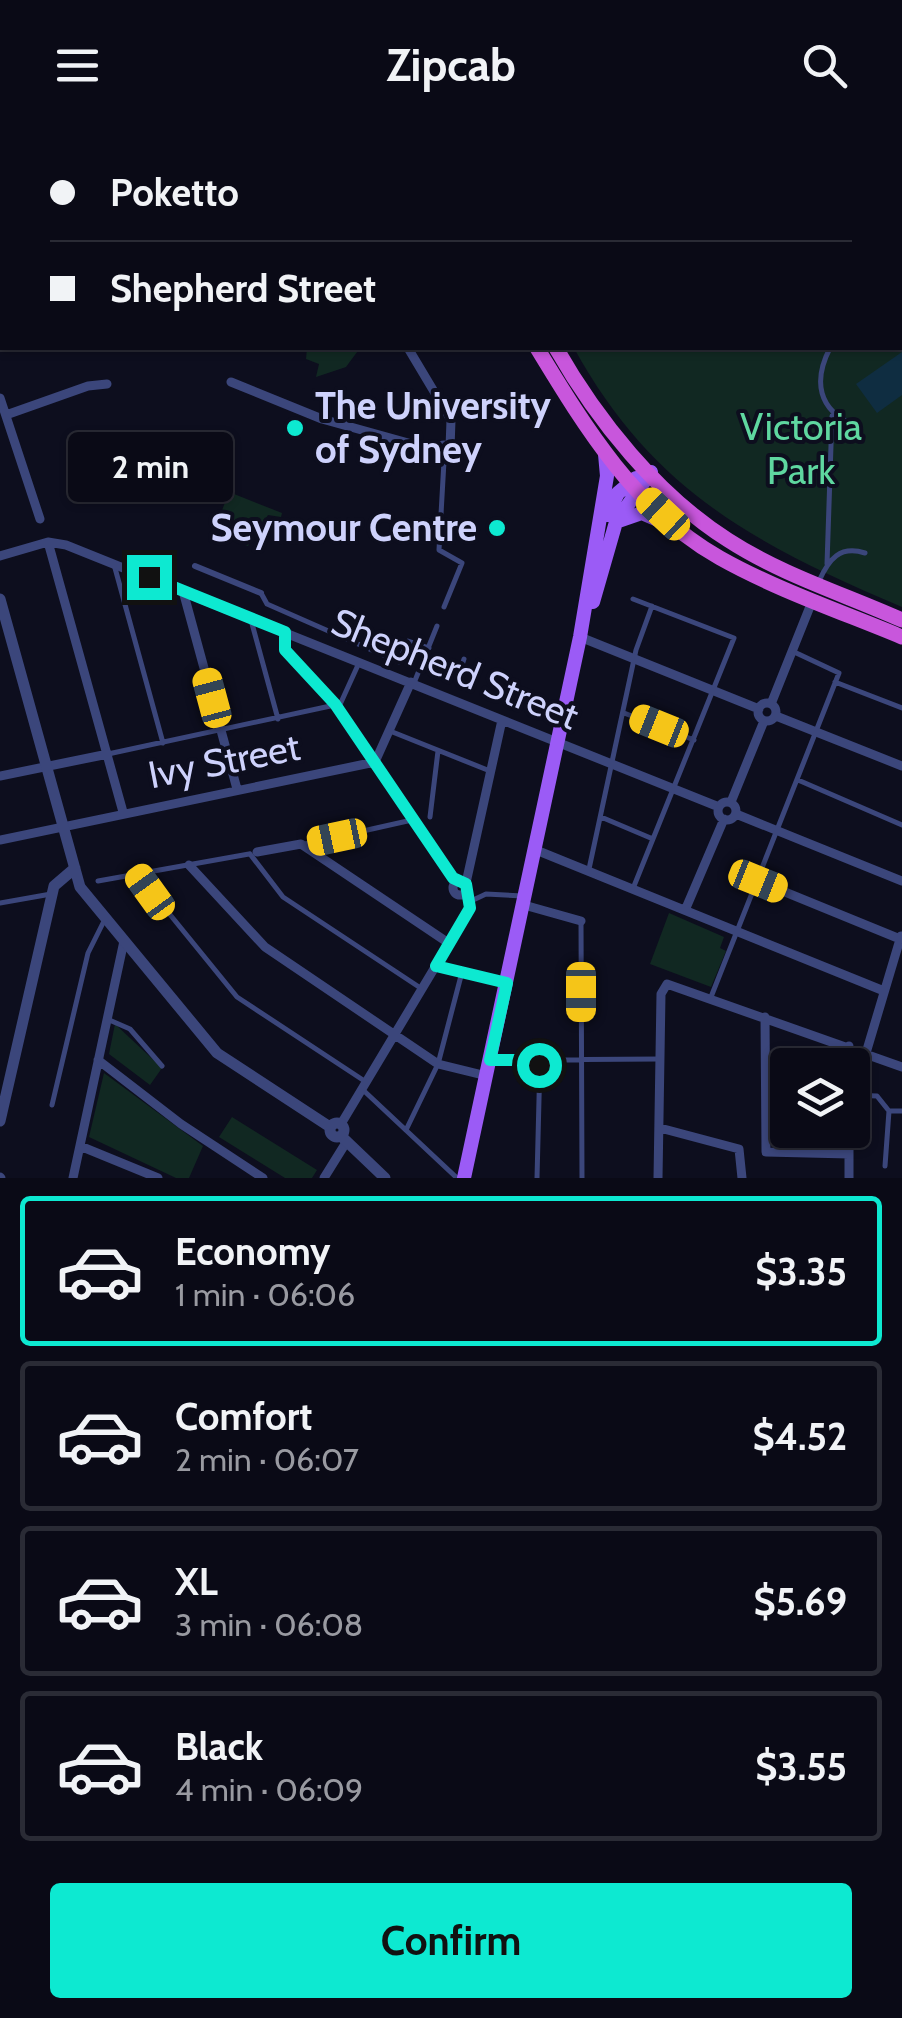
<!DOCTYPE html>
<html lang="en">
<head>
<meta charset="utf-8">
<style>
	:root { --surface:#0a0a16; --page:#181823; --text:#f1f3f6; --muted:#999aa1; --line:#2a2b35; --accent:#0de9d1 }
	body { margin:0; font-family:Cabin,sans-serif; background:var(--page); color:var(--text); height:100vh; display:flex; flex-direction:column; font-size:38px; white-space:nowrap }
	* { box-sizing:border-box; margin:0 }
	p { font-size:32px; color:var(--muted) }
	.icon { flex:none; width:55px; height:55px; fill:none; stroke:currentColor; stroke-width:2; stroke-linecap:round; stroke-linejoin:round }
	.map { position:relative; height:1048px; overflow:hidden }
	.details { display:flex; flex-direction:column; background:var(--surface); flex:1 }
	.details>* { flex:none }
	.guide { position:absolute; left:0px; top:0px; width:902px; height:220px; box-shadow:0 2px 8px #0004,0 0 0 2px var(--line); display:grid; align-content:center; height:220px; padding:0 50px; background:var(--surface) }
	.controls { position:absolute; left:770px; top:918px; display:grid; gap:20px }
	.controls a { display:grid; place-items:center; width:100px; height:100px; border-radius:10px; background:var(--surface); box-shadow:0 2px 8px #0004,0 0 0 2px var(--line); font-size:50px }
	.end { position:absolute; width:45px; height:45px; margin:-22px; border:12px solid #0de9d1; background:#111; box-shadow:0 0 0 5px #111 }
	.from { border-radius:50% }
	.bubble { position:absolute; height:70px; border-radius:10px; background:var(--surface); box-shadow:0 2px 8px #0004,0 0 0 2px var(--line); font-size:32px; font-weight:700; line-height:70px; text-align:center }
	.car { position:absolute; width:30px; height:60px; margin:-30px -15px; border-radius:12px; box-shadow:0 0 8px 2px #0007; background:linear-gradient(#f5c518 24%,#345 0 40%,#f5c518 0 76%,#345 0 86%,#f5c518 0) }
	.guide b { display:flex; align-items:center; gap:35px; height:95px; font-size:38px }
	.guide b+b { border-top:2px solid var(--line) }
	.guide i { width:25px; height:25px; background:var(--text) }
	ul { padding:18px 0 0; list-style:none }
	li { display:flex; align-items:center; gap:30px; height:150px; margin:0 20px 15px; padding:0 30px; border:5px solid var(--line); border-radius:10px }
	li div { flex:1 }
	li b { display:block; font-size:38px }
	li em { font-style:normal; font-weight:700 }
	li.selected { border-color:var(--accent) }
	li>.icon { width:90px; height:90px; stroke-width:1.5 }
	.primary-button { display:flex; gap:20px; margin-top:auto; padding:20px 50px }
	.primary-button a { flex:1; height:115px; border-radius:10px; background:var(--accent); color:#111; font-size:40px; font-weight:700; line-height:115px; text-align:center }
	header { display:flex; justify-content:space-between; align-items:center; height:130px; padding:0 50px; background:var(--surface); font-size:45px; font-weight:700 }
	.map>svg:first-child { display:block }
	.green { fill:#112822 }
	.water { fill:#0f2d41 }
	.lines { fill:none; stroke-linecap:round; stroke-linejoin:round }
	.service { stroke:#3b467b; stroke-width:5 }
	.pedestrian { stroke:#3b467b; stroke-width:6 }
	.minor { stroke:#3b467b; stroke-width:9 }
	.tertiary { stroke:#3b467b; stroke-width:11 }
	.primary { stroke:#9b5bf6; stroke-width:14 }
	.trunk { stroke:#c856dc; stroke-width:15 }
	.route { stroke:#0de9d1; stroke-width:12 }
	.poi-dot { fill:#0de9d1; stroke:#0d0e1e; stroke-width:4 }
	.labels { text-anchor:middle; stroke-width:8; stroke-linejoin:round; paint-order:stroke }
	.poi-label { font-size:38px; font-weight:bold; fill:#ced2fc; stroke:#0d0e1e; text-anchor:start }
	.park-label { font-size:38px; fill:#5fd7a0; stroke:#0d0e1e }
	.street-label { font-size:38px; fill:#ced2fc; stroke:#0d0e1e }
</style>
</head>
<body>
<header><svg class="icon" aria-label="menu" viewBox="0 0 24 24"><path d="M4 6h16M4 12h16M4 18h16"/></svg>Zipcab<svg class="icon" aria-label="search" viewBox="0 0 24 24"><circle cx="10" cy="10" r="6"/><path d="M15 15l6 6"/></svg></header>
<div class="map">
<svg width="902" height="1048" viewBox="0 0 902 1048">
	<rect width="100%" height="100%" fill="#0d0e1e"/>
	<path class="green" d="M900,82H902V477C757,415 653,362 574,218H900Z
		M307,218H360L346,237L316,247L319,234L306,229Z
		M229,362L282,383L281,387L268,385L248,416L213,404Z
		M669,783L724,807L720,818L726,821L711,857L650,834Z
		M115,894L162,938L150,955L109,924Z
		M104,943L203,1016L189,1048H176L89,1007Z
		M232,987L317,1040L312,1048H285L219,1007Z"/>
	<path class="water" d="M902,222V265L877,283L856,254Z"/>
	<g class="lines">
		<path class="service" d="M134,0L135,2
			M900,58H902
			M900,175H902
			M830,218C813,251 818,280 854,295
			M444,331L439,420L462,433L444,477
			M827,434L832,286
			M115,438L163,613
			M819,451C829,429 840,415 865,423
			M261,463L267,474L399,532L408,511L429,518
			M633,469L734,508L634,756
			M251,490L278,589
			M425,528L460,541L464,529
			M835,552L902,578
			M414,553L437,496
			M338,579L358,535
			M624,583L694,610
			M390,601L490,641
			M108,624L335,575
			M798,650L902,695
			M430,687L438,621
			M601,687L653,709
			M305,714L412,690
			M250,724L283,767L422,859
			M589,739L636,520L652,476
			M137,744L237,867L366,952
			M98,751L249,724
			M471,771L486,764L523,766
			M0,773L51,764
			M581,791L582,1048
			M437,836L504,852
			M711,867L839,543L792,521
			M107,889L130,899L162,936
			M493,930L660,929
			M362,959L457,1048
			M852,965L877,966L889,981H902
			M52,975L88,823L104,791
			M406,1000L438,934L462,842
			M885,1036L889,981
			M537,1048L540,930"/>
		<path class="pedestrian" d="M195,436L261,463"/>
		<path class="minor" d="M35,0V2
			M102,0L103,2
			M282,0L283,2
			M223,2L229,0
			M0,89L2,88
			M408,218L451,290L450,318
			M231,252L322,289L437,321
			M0,268L40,389
			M6,285L88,256L107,254
			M436 323a8 8 0 1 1 16 0a8 8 0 1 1-16 0Z
			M48,412L123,682
			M0,426L48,412L66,415L719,677
			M183,461L237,659
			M285,502V520L335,575L456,752
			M580,507L759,579
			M758 582a9 9 0 1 1 18 0a9 9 0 1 1-18 0Z
			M771,574L813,469
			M776,586L902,636
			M0,646L108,624
			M731,672L764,591
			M718 681a9 9 0 1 1 18 0a9 9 0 1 1-18 0Z
			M736,684L902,751
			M0,710L375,632L411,552
			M536,720L884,861
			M257,722L301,714L450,814
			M189,735L265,817L438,934L487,946
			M758,751L900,809
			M453 758a7 7 0 1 1 14 0a7 7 0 1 1-14 0Z
			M466,753L502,590
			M524,775L581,791
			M686,778L724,689
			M765,887L766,1022L849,1024
			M866,923L901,806
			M98,930L181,994L263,1048
			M849,935V916
			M341,994L468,782L470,772L465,763
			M660,998L739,1019L742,1048
			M849,1000V1048
			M80,1016L158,1048
			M0,1047L1,1048
			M73,1048L124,811
			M324,1048L347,1011
			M658,1048L661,864L667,854L902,937"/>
		<path class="tertiary" d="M0,469L80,757L217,923L330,997
			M0,991L54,756L75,738
			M330 1000a7 7 0 1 1 14 0a7 7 0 1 1-14 0Z
			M341,1006L385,1048"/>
		<path class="primary" d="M607,385L618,363L636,348
			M616,392L642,383L665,393
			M593,472L616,392L651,342
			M464,1048L580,507L607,346L605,324"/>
		<path class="trunk" d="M421,0L422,2
			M437,0L438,2
			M537,218C585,297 636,381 720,428C777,460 842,482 902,507
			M556,218C597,290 657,365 728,410C782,445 844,464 902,490"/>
	</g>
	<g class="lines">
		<path class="route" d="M149,447L285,502V520L335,574L453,748L466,754L470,778L436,836L507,853L490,930H540L539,935"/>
	</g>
	<g class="poi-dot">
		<circle cx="295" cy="298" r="10"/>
		<circle cx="497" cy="398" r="10"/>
	</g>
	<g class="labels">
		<g class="poi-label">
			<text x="315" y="289">The University<tspan x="315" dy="44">of Sydney</tspan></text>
			<text x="477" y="411" text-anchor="end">Seymour Centre</text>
		</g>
		<g class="park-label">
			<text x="801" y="310">Victoria<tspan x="801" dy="44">Park</tspan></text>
		</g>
		<g class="street-label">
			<text transform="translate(455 539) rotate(22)" y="13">Shepherd Street</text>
			<text transform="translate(224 631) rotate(-11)" y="13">Ivy Street</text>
		</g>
	</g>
</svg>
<div class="controls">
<a><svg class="icon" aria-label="layers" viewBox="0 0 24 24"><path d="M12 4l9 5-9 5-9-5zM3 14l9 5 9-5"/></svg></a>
</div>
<i class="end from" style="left:539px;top:935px"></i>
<i class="end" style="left:149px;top:447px"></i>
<div class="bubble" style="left:68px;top:302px;width:165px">2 min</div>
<i class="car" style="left:663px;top:384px;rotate:313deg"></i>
<i class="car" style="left:212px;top:568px;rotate:345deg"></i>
<i class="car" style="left:659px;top:596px;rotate:292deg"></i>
<i class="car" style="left:337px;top:707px;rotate:258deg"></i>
<i class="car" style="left:758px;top:751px;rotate:112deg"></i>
<i class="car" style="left:150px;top:762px;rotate:324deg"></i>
<i class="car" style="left:581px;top:862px;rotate:180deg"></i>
<div class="guide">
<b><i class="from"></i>Poketto</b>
<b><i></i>Shepherd Street</b>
</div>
</div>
<section class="details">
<ul>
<li class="selected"><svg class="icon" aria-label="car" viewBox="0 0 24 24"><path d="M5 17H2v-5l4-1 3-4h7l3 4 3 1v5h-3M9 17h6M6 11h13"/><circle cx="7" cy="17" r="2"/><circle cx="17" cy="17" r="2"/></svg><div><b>Economy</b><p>1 min · 06:06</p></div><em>$3.35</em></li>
<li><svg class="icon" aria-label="car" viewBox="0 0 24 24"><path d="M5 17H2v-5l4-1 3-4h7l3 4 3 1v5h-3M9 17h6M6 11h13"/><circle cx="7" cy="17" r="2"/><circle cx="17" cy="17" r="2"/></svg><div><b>Comfort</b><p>2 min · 06:07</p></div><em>$4.52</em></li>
<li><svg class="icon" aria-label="car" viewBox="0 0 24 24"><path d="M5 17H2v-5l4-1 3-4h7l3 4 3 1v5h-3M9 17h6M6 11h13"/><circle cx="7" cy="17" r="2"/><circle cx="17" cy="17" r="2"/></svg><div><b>XL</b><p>3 min · 06:08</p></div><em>$5.69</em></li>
<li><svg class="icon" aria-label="car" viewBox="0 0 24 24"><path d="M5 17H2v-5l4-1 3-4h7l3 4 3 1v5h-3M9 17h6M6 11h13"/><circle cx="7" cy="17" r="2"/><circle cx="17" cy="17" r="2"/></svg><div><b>Black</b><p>4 min · 06:09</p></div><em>$3.55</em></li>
</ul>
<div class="primary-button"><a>Confirm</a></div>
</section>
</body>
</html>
